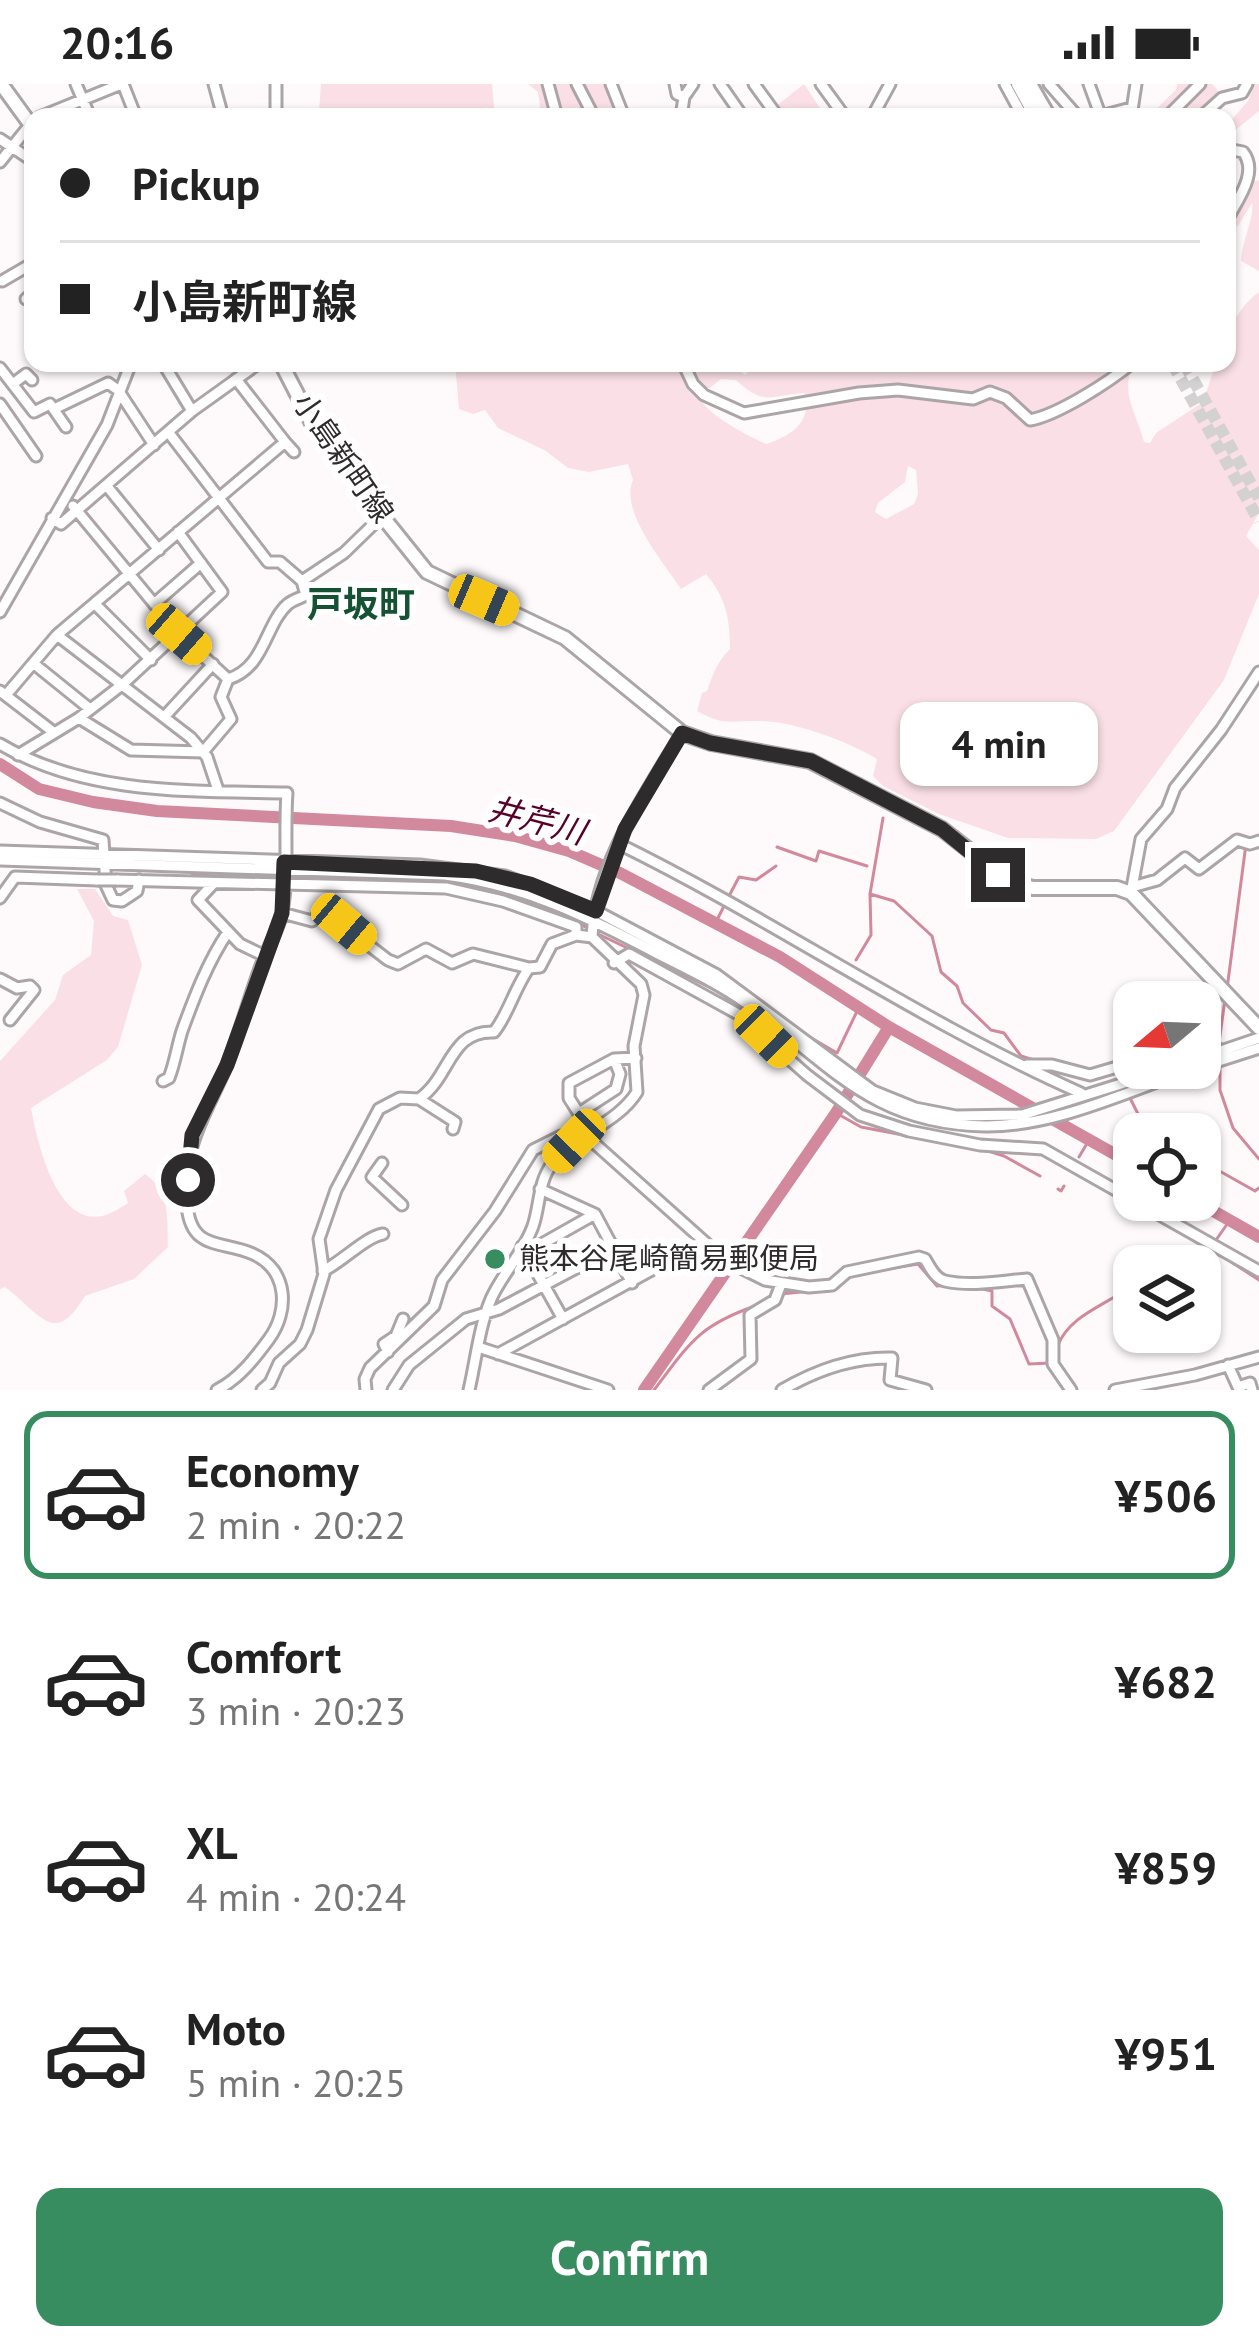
<!DOCTYPE html>
<html lang="en">
<head>
<meta charset="utf-8">
<style>
	:root { --surface:#fff; --page:#f6f6f6; --text:#222; --muted:#767676; --line:#e0e0e0; --accent:#378c60 }
	body { margin:0; font-family:"PT Sans","Noto Sans JP",sans-serif; background:var(--page); color:var(--text); height:100vh; display:flex; flex-direction:column; font-size:45px; white-space:nowrap }
	* { box-sizing:border-box; margin:0 }
	p { font-size:39px; color:var(--muted) }
	.icon { flex:none; width:66px; height:66px; fill:none; stroke:currentColor; stroke-width:2; stroke-linecap:round; stroke-linejoin:round }
	.map { position:relative; height:1306px; overflow:hidden }
	.panel { display:flex; flex-direction:column; background:var(--surface); flex:1 }
	.panel>* { flex:none }
	.top-card { position:absolute; left:24px; top:24px; width:1212px; height:264px; border-radius:24px; box-shadow:0 3px 9px #0004; display:grid; align-content:center; height:264px; padding:0 36px; background:var(--surface) }
	.needle { width:78px; rotate:251deg }
	.controls { position:absolute; left:1113px; top:897px; display:grid; gap:24px }
	.controls a { display:grid; place-items:center; width:108px; height:108px; border-radius:24px; background:var(--surface); box-shadow:0 3px 9px #0004; font-size:60px }
	.end { position:absolute; width:54px; height:54px; margin:-27px; border:15px solid #2e2b2c; background:#fff; box-shadow:0 0 0 6px #fff }
	.from { border-radius:50% }
	.bubble { position:absolute; height:84px; border-radius:24px; background:var(--surface); box-shadow:0 3px 9px #0004; font-size:39px; font-weight:700; line-height:84px; text-align:center }
	.car { position:absolute; width:36px; height:72px; margin:-36px -18px; border-radius:15px; box-shadow:0 0 9px 3px #0007; background:linear-gradient(#f5c518 24%,#345 0 40%,#f5c518 0 76%,#345 0 86%,#f5c518 0) }
	.top-card b { display:flex; align-items:center; gap:42px; height:114px; font-size:45px }
	.top-card b+b { border-top:3px solid var(--line) }
	.top-card i { width:30px; height:30px; background:var(--text) }
	ul { padding:21px 0 0; list-style:none }
	li { display:flex; align-items:center; gap:36px; height:168px; margin:0 24px 18px; padding:0 12px; border:6px solid transparent; border-radius:24px }
	li div { flex:1 }
	li b { display:block; font-size:45px }
	li em { font-style:normal; font-weight:700 }
	li.active { border-color:var(--accent) }
	li>.icon { width:108px; height:108px; stroke-width:1.5 }
	.action { display:flex; gap:24px; margin-top:auto; padding:24px 36px }
	.action a { flex:1; height:138px; border-radius:24px; background:var(--accent); color:#fff; font-size:48px; font-weight:700; line-height:138px; text-align:center }
	.status { display:flex; justify-content:space-between; align-items:center; height:84px; padding:0 60px; background:var(--surface); direction:ltr }
	.status svg { height:33px; fill:currentColor }
	.map>svg:first-child { display:block }
	.green { fill:#fae0e6; fill-rule:evenodd }
	.lines { fill:none; stroke-linecap:round; stroke-linejoin:round }
	.stream { stroke:#d2899d; stroke-width:3 }
	.river { stroke:#d2899d; stroke-width:12 }
	.major-tunnel { stroke:#d4d1d2; stroke-width:12; stroke-dasharray:12 6; stroke-linecap:butt }
	.minor-casing { stroke:#aca5a7; stroke-width:15 }
	.major-casing { stroke:#aca5a7; stroke-width:18 }
	.minor { stroke:#fff; stroke-width:9 }
	.major { stroke:#fff; stroke-width:12 }
	.minor-bridge-casing { stroke:#aca5a7; stroke-width:15; stroke-linecap:butt }
	.minor-bridge { stroke:#fff; stroke-width:9 }
	.route { stroke:#2e2b2c; stroke-width:15 }
	.poi-dot { fill:#378c60; stroke:#fff; stroke-width:4.5 }
	.labels { text-anchor:middle; stroke-width:12; stroke-linejoin:round; paint-order:stroke }
	.street-label { font-size:30px; fill:#2e2b2c; stroke:#fff }
	.poi-label { font-size:30px; fill:#2e2b2c; stroke:#fff; text-anchor:start }
	.water-label { font-size:33px; font-style:italic; fill:#580028; stroke:#fff }
	.quarter-label { font-size:36px; font-weight:bold; fill:#155234; stroke:#fff }
</style>
</head>
<body>
<div class="status"><b>20:16</b><svg viewBox="0 0 49 12"><path d="M0 12V9h3v3zM5 12V6h3v6zM10 12V3h3v9zM15 12V0h3v12zM26 1h20v11H26zM47 4h2v5h-2z"/></svg></div>
<div class="map">
<svg width="1259" height="1306" viewBox="0 0 1259 1306">
	<rect width="100%" height="100%" fill="#fefafb"/>
	<path class="green" d="M321,0H492L495,33H314L319,27Z
		M528,0H604L620,33H533L540,23L538,8Z
		M804,0L826,33H782L775,23Z
		M1177,0H1212L1219,8L1192,33H1148L1176,6Z
		M1254,0H1259V27L1233,48L1227,41L1248,17Z
		M1259,96V187L1241,177C1241,159 1255,133 1252,119L1238,142L1227,147L1230,119L1241,102Z
		M1259,208V429L1246,452L1259,466V510L1224,596L1114,747L1096,755L1008,754L939,730L883,702L873,692L877,675C846,657 797,638 760,637C731,636 726,643 697,627L702,609L707,607C714,588 716,580 730,565C730,535 726,514 706,490L681,505C664,479 619,427 633,396L628,380L589,388L568,384L546,367L498,344L485,326L473,330L459,325L455,279H730L745,291L759,279H1135C1118,307 1137,329 1144,358L1150,359L1156,349L1203,318L1216,279H1227C1227,248 1234,227 1259,208ZM721,295L736,296C764,323 772,311 804,309C813,338 791,352 766,360C741,348 703,330 694,304H710ZM908,382L916,386L918,410L914,420L886,435L875,428L878,419L905,398Z
		M77,805H95L113,832L128,836L142,881L118,963L107,976L31,1024C37,1057 56,1142 102,1132C111,1130 120,1124 128,1119L124,1107L145,1090C171,1108 167,1134 168,1163L134,1195L85,1212C54,1264 41,1230 5,1203L0,1205V977L55,916L63,891L91,871L94,837Z"/>
	<g class="lines">
		<path class="stream" d="M883,734L870,810L894,817L932,852L941,888L957,902L963,919L991,946L1004,949L1021,972L1037,977
			M777,763L816,777L819,767L867,782
			M192,791L280,794
			M290,794L364,793
			M439,795L483,802
			M493,805L572,833L588,845
			M729,812L739,793L756,796L776,782
			M716,838L725,820
			M596,849L728,912
			M856,876L871,851L870,810
			M1227,905L1246,760
			M796,945L837,969L860,921
			M1219,959L1225,915
			M1220,980V1006L1233,1044L1259,1075
			M1130,1014L1145,1044L1156,1050
			M836,1029L861,1043L919,1054
			M982,1065L1004,1072L1040,1092
			M1079,1073L1089,1056
			M1200,1076L1255,1107L1259,1104
			M1058,1105L1061,1107L1064,1102
			M1216,1156L1230,1136
			M1204,1175L1210,1166
			M1186,1182L1219,1170L1259,1196
			M833,1204L852,1191L918,1180L937,1202L945,1201
			M978,1204L992,1207V1222L1010,1235L1029,1280L1050,1279
			M780,1210L812,1207
			M1058,1261C1072,1228 1110,1221 1134,1199
			M654,1306C690,1259 698,1242 755,1222"/>
		<path class="river" d="M0,680L39,705L93,718L157,727L451,742L515,752L569,767L620,789L780,873L889,943L1134,1081
			M1194,1116L1259,1153
			M644,1306L836,1029L889,943"/>
		<path class="major-tunnel" d="M1172,279L1259,437
			M1184,279L1259,414"/>
		<defs>
			<path id="minor" d="M76,0L90,33
				M123,0L136,33
				M214,0L223,33
				M276,0V33
				M548,0L557,33
				M577,0L594,33
				M611,0L624,33
				M675,0L677,10L684,13L693,0
				M720,0L743,33
				M754,0L778,33
				M821,0L845,33
				M1005,0L1023,33
				M1049,0L1078,33
				M1089,0L1101,33
				M1101,32L1131,24
				M40,33L121,0
				M681,33L684,13
				M872,33L890,0
				M1131,33L1136,0
				M1167,33L1200,0
				M1201,33L1222,14L1242,9L1247,0
				M0,55L33,77
				M1227,65L1243,68C1259,88 1238,115 1227,136
				M0,78L33,37
				M2,197L33,179
				M26,215L33,209
				M163,279L192,327
				M683,279L693,300L704,311L744,329L859,309L898,306L973,315L990,308L1006,314L1030,336C1058,331 1109,298 1132,279
				M0,284L34,328L50,320L66,343
				M236,295L285,358
				M14,299L26,290L32,296
				M0,320L36,372
				M54,325L108,299L118,306L154,361
				M106,401L159,466
				M73,422L179,550L228,595
				M52,434L61,440L192,327L259,279
				M302,497L344,469L382,432
				M95,520L151,576
				M154,520L201,479
				M0,528L107,341L131,279
				M57,551L191,654L207,673L218,706
				M33,579L90,625
				M0,607L52,647
				M6,611L57,551L285,358L294,368
				M165,632L213,580
				M79,634L131,666L203,668L231,635L221,613L228,595C265,584 265,540 288,520C293,516 300,514 306,511L302,497L280,478H268L169,349
				M0,660C85,711 191,707 287,709C284,748 289,790 282,828C279,845 268,863 262,879C249,913 240,949 226,983C204,1034 182,1062 187,1121C191,1168 223,1156 253,1170C289,1186 289,1228 269,1255C255,1274 239,1295 217,1306
				M18,671L79,634L123,600L222,508L178,448
				M0,719L40,738L103,756L106,801L113,816L122,817L137,807L139,796
				M619,760C776,837 922,939 1081,1009
				M0,767L420,781L505,792L596,827L717,891L873,1007L915,1024L956,1032L1022,1031L1172,984
				M0,776L445,791C524,801 588,833 658,870C688,885 719,900 746,919C830,979 870,1040 985,1042C1056,1043 1130,1006 1196,984
				M117,796L446,804L503,817L576,843V851
				M214,799L198,816L240,860L265,872
				M1132,803L1157,796L1185,774L1199,785L1237,756L1250,760L1259,757
				M1131,809L1141,755L1167,725L1175,704L1221,646L1259,588
				M0,814L15,793L97,796
				M282,829L312,837L324,827L388,876L398,880L426,865L452,879L473,870L529,884
				M614,879L629,870L738,930L807,991L860,1031L909,1047L980,1061L1043,1065L1259,1187
				M0,895L17,904L30,902L34,906L10,936
				M1200,961L1216,963V971
				M1200,974L1259,954
				M1027,981H1052L1090,991L1134,978
				M1200,983L1259,964
				M163,997L169,994C175,979 177,963 182,947C194,914 208,877 228,848
				M419,1015L455,1038L453,1045
				M579,1029L616,1005L620,990L614,975
				M590,1047L569,1014V999L614,975L636,974
				M584,1050L725,1176L765,1196L809,1203L832,1201L847,1188L919,1173L925,1175C930,1183 935,1195 945,1197C972,1203 1001,1197 1027,1195L1053,1256V1280L1071,1306
				M382,1079L372,1093L402,1121
				M540,1105L595,1130L632,1199
				M522,1162L563,1235
				M526,1169L595,1130
				M323,1187C342,1178 365,1153 383,1150
				M481,1264L608,1306
				M388,1268L384,1260L396,1252L403,1235
				M498,1270L668,1177
				M1228,1281L1238,1303L1250,1299L1252,1306
				M262,1306L270,1299L279,1279L300,1260L307,1246L324,1190L319,1155L336,1106L379,1025L400,1014L419,1015C451,993 449,946 494,948C509,929 514,905 529,884L540,883L552,860L576,851L592,853
				M366,1306L365,1295L370,1284L434,1222L442,1196L495,1127L533,1066L561,1052L574,1056
				M393,1306L409,1281L466,1235L499,1225L614,1164
				M469,1306C476,1276 479,1243 491,1215C502,1190 524,1168 533,1142C540,1122 538,1098 552,1080C575,1050 617,1040 637,1008L634,962L644,911L641,900L592,853C596,779 645,711 682,649
				M709,1306L751,1275L750,1231L775,1216L781,1200
				M782,1306C816,1286 852,1273 892,1274L890,1296L926,1306
				M1115,1306L1195,1291L1259,1273"/>
			<path id="major" d="M1,0L33,44
				M1018,0L1036,33
				M1030,0L1049,33
				M281,279L312,339L360,390L382,432L427,488L565,554L682,649L711,659L810,677L942,745L1010,798L1033,804H1117L1131,809L1259,944"/>
		</defs>
		<use href="#minor" class="minor-casing"/>
		<use href="#major" class="major-casing"/>
		<use href="#minor" class="minor"/>
		<use href="#major" class="major"/>
		<defs>
			<path id="minor-bridge" d="M97,796H117"/>
		</defs>
		<use href="#minor-bridge" class="minor-bridge-casing"/>
		<use href="#minor-bridge" class="minor-bridge"/>
	</g>
	<g class="lines">
		<path class="route" d="M188,1096L192,1051L227,981L282,829L284,778L476,787L530,800L596,827L625,745L682,649L710,659L811,677L942,745L998,791"/>
	</g>
	<circle class="poi-dot" cx="495" cy="1175" r="12"/>
	<g class="labels">
		<g class="street-label">
			<text transform="translate(343 374) rotate(55)" y="10">小島新町線</text>
		</g>
		<g class="poi-label">
			<text x="519" y="1185">熊本谷尾崎簡易郵便局</text>
		</g>
		<g class="water-label">
			<text transform="translate(537 736) rotate(15)" y="12">井芹川</text>
		</g>
		<g class="quarter-label">
			<text x="361" y="533">戸坂町</text>
		</g>
	</g>
</svg>
<div class="controls">
<a><svg class="needle" viewBox="-14 -14 28 28"><path d="M0-13l5 13h-10z" fill="#e53935"/><path d="M0 13l5-13h-10z" fill="#767676"/></svg></a>
<a><svg class="icon" aria-label="locate" viewBox="0 0 24 24"><circle cx="12" cy="12" r="6"/><path d="M12 2v4M12 18v4M2 12h4M18 12h4"/></svg></a>
<a><svg class="icon" aria-label="layers" viewBox="0 0 24 24"><path d="M12 4l9 5-9 5-9-5zM3 14l9 5 9-5"/></svg></a>
</div>
<i class="end from" style="left:188px;top:1096px"></i>
<i class="end" style="left:998px;top:791px"></i>
<div class="bubble" style="left:900px;top:618px;width:198px">4 min</div>
<i class="car" style="left:484px;top:516px;rotate:113deg"></i>
<i class="car" style="left:179px;top:550px;rotate:131deg"></i>
<i class="car" style="left:344px;top:840px;rotate:130deg"></i>
<i class="car" style="left:766px;top:952px;rotate:134deg"></i>
<i class="car" style="left:574px;top:1057px;rotate:224deg"></i>
<div class="top-card">
<b><i class="from"></i>Pickup</b>
<b><i></i>小島新町線</b>
</div>
</div>
<section class="panel">
<ul>
<li class="active"><svg class="icon" aria-label="car" viewBox="0 0 24 24"><path d="M5 17H2v-5l4-1 3-4h7l3 4 3 1v5h-3M9 17h6M6 11h13"/><circle cx="7" cy="17" r="2"/><circle cx="17" cy="17" r="2"/></svg><div><b>Economy</b><p>2 min · 20:22</p></div><em>¥506</em></li>
<li><svg class="icon" aria-label="car" viewBox="0 0 24 24"><path d="M5 17H2v-5l4-1 3-4h7l3 4 3 1v5h-3M9 17h6M6 11h13"/><circle cx="7" cy="17" r="2"/><circle cx="17" cy="17" r="2"/></svg><div><b>Comfort</b><p>3 min · 20:23</p></div><em>¥682</em></li>
<li><svg class="icon" aria-label="car" viewBox="0 0 24 24"><path d="M5 17H2v-5l4-1 3-4h7l3 4 3 1v5h-3M9 17h6M6 11h13"/><circle cx="7" cy="17" r="2"/><circle cx="17" cy="17" r="2"/></svg><div><b>XL</b><p>4 min · 20:24</p></div><em>¥859</em></li>
<li><svg class="icon" aria-label="car" viewBox="0 0 24 24"><path d="M5 17H2v-5l4-1 3-4h7l3 4 3 1v5h-3M9 17h6M6 11h13"/><circle cx="7" cy="17" r="2"/><circle cx="17" cy="17" r="2"/></svg><div><b>Moto</b><p>5 min · 20:25</p></div><em>¥951</em></li>
</ul>
<div class="action"><a>Confirm</a></div>
</section>
</body>
</html>
